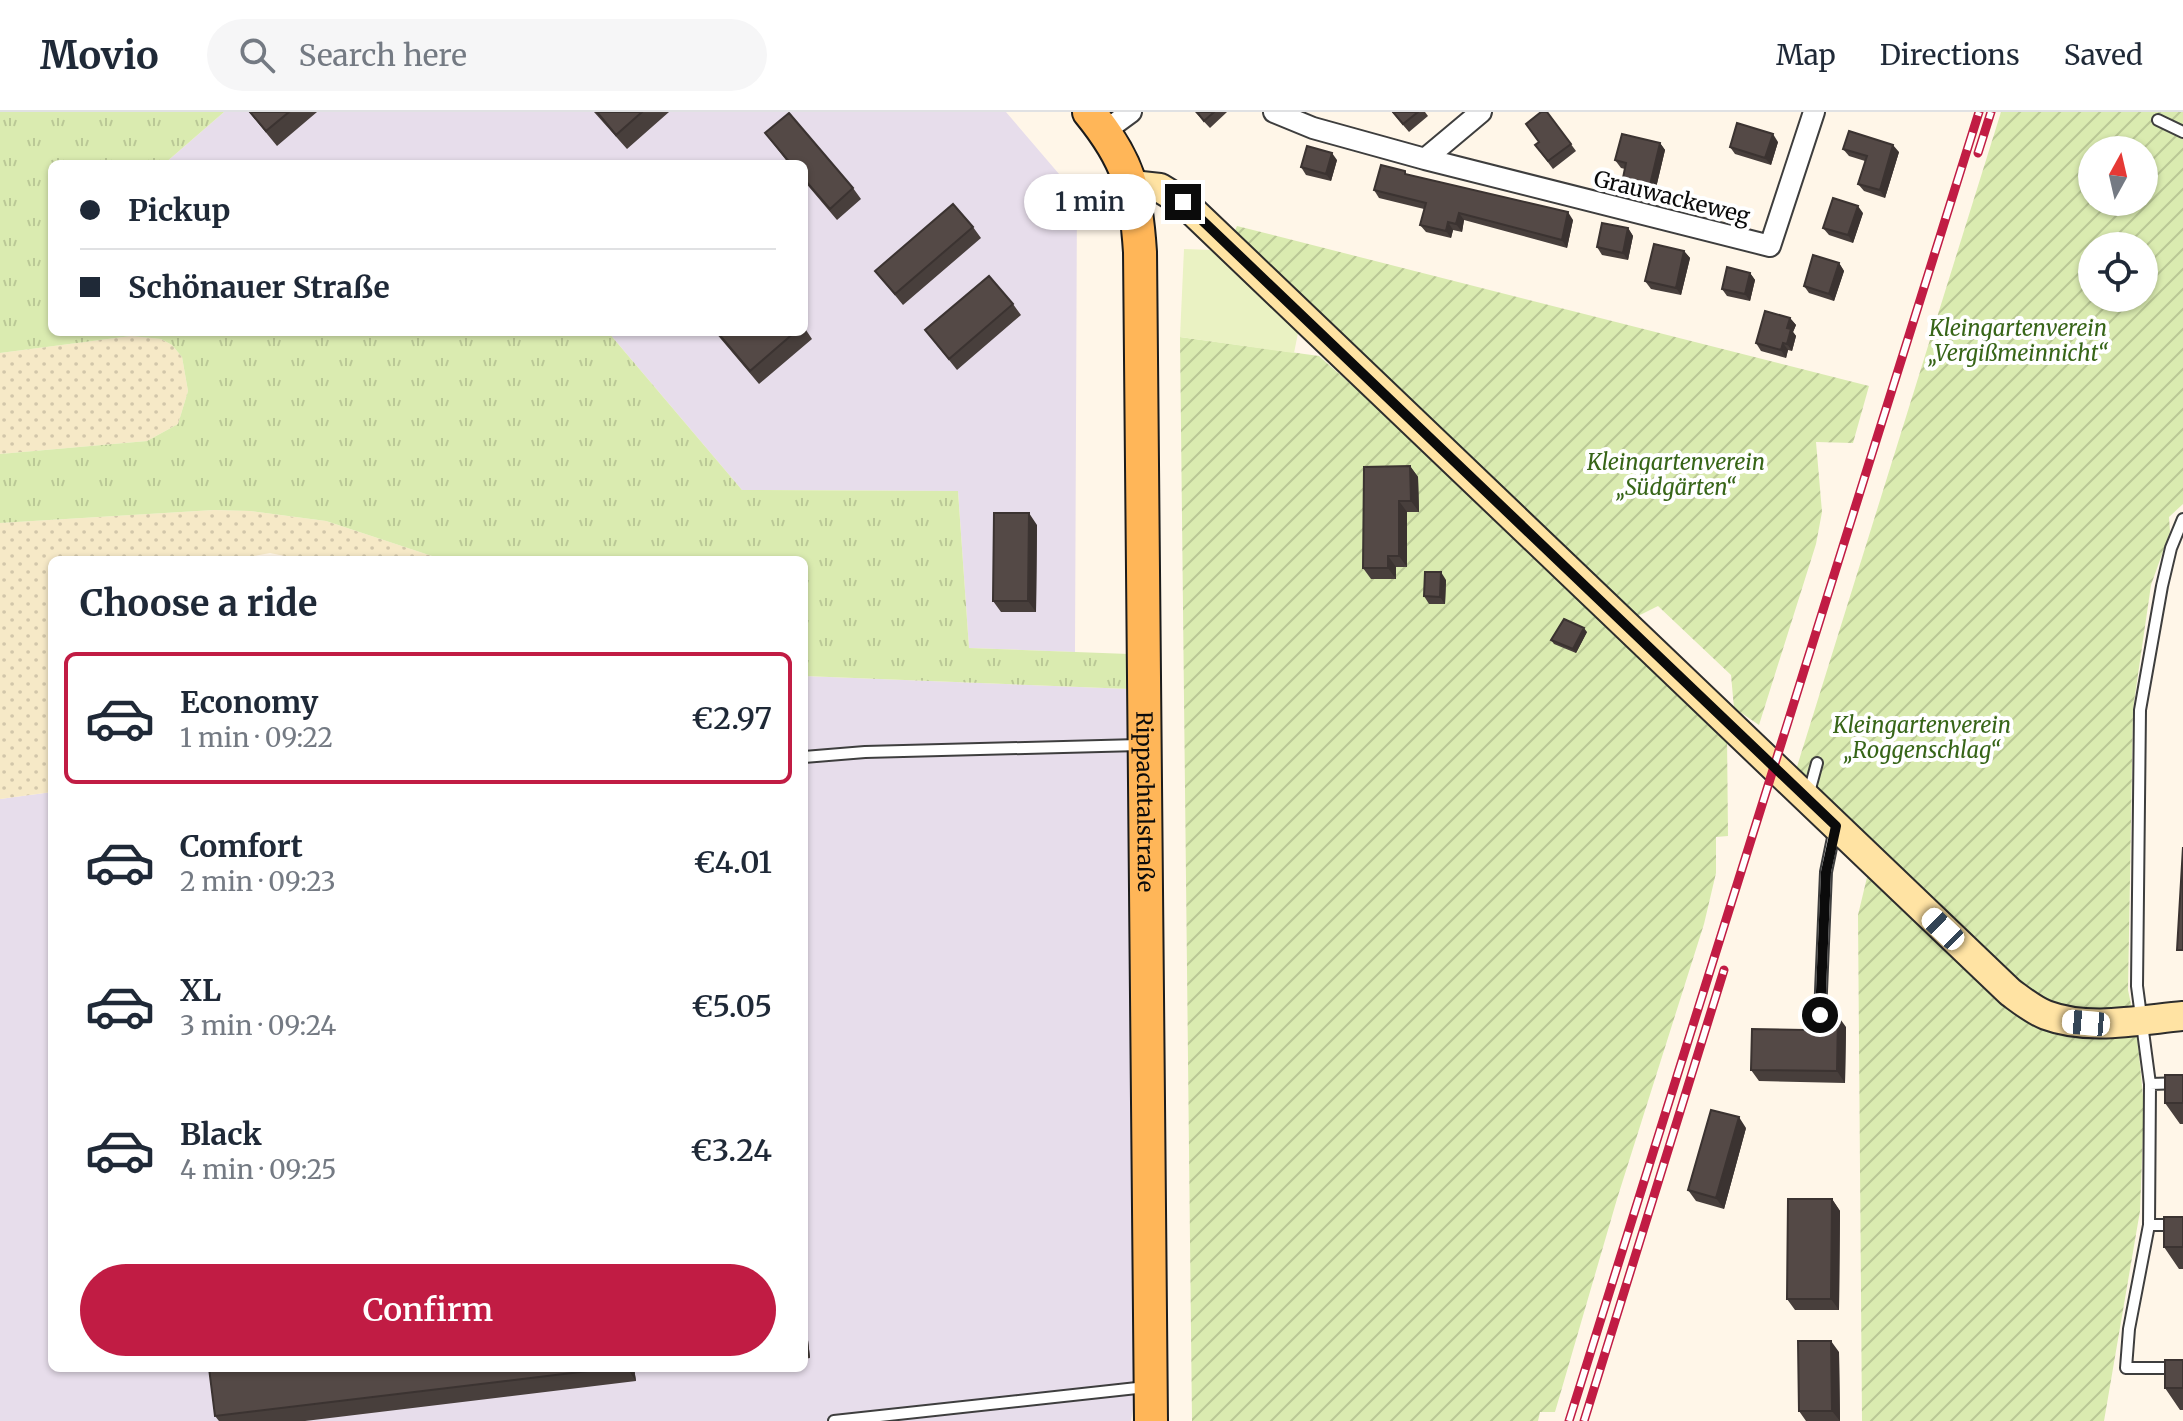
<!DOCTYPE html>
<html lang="en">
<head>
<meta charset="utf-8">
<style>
	:root { --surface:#fff; --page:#f6f6f7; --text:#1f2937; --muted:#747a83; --line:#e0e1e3; --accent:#c11c44 }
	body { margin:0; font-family:Merriweather,serif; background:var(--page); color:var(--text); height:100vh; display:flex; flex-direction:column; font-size:30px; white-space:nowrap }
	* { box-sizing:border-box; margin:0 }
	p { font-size:26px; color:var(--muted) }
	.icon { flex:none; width:44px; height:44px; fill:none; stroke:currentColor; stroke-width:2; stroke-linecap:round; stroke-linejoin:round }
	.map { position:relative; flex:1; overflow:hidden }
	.sheet { position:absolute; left:48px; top:444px; width:760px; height:816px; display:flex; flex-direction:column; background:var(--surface); border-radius:12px; box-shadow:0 2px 6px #0004 }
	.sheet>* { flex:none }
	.banner { position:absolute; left:48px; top:48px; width:760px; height:176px; border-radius:12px; box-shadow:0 2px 6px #0004; display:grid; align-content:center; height:176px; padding:0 32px; background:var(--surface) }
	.needle { width:52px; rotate:8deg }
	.buttons { position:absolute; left:2078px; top:24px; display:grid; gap:16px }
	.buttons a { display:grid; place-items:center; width:80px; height:80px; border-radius:50%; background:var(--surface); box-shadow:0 2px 6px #0004; font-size:40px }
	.end { position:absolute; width:36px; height:36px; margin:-18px; border:10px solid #0b0b0b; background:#fff; box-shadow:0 0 0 4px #fff }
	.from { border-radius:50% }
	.bubble { position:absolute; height:56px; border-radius:28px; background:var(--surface); box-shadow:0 2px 6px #0004; font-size:26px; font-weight:600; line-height:56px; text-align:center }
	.car { position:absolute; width:24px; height:48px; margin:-24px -12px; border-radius:10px; box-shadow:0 0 6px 2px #0007; background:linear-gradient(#fff 24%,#345 0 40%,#fff 0 76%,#345 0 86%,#fff 0) }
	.banner b { display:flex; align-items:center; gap:28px; height:76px; font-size:30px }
	.banner b+b { border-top:2px solid var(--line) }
	.banner i { width:20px; height:20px; background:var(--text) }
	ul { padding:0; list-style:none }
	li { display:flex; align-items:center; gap:24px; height:132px; margin:0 16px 12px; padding:0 16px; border:4px solid transparent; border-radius:12px }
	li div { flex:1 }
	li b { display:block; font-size:30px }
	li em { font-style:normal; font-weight:600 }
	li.on { border-color:var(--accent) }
	li>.icon { width:72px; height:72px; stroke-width:1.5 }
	h2 { padding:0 32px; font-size:36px; line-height:96px }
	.action { display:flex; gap:16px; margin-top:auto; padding:16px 32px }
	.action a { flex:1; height:92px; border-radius:48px; background:var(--accent); color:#fff; font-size:32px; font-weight:600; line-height:92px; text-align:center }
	header { display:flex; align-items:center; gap:48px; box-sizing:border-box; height:112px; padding:0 40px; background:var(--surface); border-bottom:2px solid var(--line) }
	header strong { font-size:38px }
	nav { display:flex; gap:44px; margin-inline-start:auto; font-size:28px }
	.search { width:560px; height:72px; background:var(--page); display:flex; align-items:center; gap:20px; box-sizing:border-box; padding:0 28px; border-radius:44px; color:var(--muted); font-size:30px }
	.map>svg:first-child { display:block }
	.industrial { fill:#e7ddeb }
	.farmland { fill:url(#farmland-dots) }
	.grass { fill:url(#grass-tufts) }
	.garden { fill:url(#garden-furrows); fill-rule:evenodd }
	.pitch { fill:#eaf2c3 }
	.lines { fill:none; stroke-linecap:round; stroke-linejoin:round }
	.lane-casing { stroke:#3e3e3e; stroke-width:14 }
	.street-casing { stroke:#3e3e3e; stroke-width:24 }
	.secondary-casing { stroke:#2d2d2d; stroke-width:32 }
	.primary-casing { stroke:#1c1c1c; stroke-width:36 }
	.lane { stroke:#fff; stroke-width:10 }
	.street { stroke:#fff; stroke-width:20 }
	.secondary { stroke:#ffe3a3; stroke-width:28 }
	.primary { stroke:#ffb658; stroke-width:32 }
	.rail-casing { stroke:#c11c44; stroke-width:9 }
	.rail { stroke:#fff; stroke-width:6; stroke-dasharray:18; stroke-linecap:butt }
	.wall { fill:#483f3c }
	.shaded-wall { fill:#3b3331 }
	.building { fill:#544946; stroke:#3b3331; stroke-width:2 }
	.route { stroke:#0b0b0b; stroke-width:10 }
	.labels { text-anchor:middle; stroke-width:8; stroke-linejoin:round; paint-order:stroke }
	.street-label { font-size:22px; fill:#0b0b0b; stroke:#fff }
	.park-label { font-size:22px; font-style:italic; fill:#376518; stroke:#fff }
</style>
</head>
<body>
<header>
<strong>Movio</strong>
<div class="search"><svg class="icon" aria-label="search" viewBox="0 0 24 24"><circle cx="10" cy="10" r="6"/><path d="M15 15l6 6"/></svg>Search here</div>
<nav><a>Map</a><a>Directions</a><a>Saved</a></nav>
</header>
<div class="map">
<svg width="2183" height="1309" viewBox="0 0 2183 1309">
	<defs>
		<pattern id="farmland-dots" width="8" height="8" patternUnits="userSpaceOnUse" patternTransform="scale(2)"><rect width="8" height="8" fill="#f6e9c7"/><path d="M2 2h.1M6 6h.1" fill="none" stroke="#d2c6aa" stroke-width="1.8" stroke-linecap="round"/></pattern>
		<pattern id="grass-tufts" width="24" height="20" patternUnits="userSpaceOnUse" patternTransform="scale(2)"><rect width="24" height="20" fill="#daebb0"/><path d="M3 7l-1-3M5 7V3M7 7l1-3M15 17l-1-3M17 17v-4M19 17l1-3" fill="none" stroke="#bac896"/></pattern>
		<pattern id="garden-furrows" width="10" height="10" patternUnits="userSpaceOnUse" patternTransform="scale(2)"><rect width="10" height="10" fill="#daebb0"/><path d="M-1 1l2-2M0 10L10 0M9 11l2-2" fill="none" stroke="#bac896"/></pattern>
	</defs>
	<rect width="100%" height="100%" fill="#fff6e8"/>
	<path class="industrial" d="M224,0H1006L1077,83L1075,540L969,536L958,379L742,378L608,220H804V52H164Z
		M804,564L1130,577L1140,1255L1131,1309H0V687L52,680V1256H804Z"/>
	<path class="farmland" d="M131,224L161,227L172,233L182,245L188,279L178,312L147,329L0,342V241Z
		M214,398L250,399L326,409L444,448H304L270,441L234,448H52V680L0,687V411Z"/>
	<path class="grass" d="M0,0H224L164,52H52V220H608L742,378L958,379L969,536L1129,542L1130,577L804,564V448H444L326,409L250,399L214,398L0,411V342L147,329L178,312L188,279L182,245L172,233L161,227L131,224L0,241Z"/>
	<path class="garden" d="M2001,0H2183V392L2169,405L2170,420L2151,473L2133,597L2128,878L2137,921L2144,995L2140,1099L2104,1309H1862L1858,803L1869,757L1795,661ZM2092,38H2144V90H2092ZM2092,134H2144V186H2092Z
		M1237,114L1869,274L1853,331L1816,330L1822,400L1816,432L1759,613L1734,596L1731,563L1658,494L1634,506L1232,125Z
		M1180,225L1319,244L1460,369L1727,622L1728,724L1716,725V761L1704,812L1617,1087L1555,1300H1540L1538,1309H1192Z"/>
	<path class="pitch" d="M1184,137L1213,138L1298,221L1294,241L1180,225Z"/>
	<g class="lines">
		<defs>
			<path id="lane" d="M2158,8L2183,20
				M2183,407L2171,436L2162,474L2140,598L2137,874L2150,972L2183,971
				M804,645L865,640L1139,633
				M1808,684L1817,651
				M1820,903L1826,760L1835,716
				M2150,972L2149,1113L2129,1217L2126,1256H2183
				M2149,1113H2183
				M834,1309L1146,1275"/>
			<path id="street" d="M1274,0L1313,16L1425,47L1770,134L1814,0
				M1105,19L1131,0
				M1425,47L1481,0"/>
			<path id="secondary" d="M1132,73L1160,76L1183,90L2010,880C2021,888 2033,898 2046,903C2088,919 2140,908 2183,904"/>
			<g id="primary">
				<path id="s1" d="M1089,0C1129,49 1136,78 1140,140L1151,1309"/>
			</g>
		</defs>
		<use href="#lane" class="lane-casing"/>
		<use href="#street" class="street-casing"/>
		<use href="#secondary" class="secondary-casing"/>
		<use href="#primary" class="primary-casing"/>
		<use href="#lane" class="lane"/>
		<use href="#street" class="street"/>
		<use href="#secondary" class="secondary"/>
		<use href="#primary" class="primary"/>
		<defs>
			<path id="rail" d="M1978,41L1991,0
				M1569,1309L1979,0
				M1584,1309L1724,858"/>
		</defs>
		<use href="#rail" class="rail-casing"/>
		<use href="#rail" class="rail"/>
	</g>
	<path class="wall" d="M249,0H317L277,34Z
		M594,0H669L627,37Z
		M1195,0H1227L1210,16Z
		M1392,0H1425L1428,4L1409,20Z
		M1547,0L1576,39L1553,57L1535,33L1539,30Z
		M765,21L853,76L861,87L837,108L804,69V52H789Z
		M1778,30L1771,53L1735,42L1730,35Z
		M1660,31L1665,38L1655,80L1628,73L1623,66L1625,57L1621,56L1615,48Z
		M1843,37L1899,40L1885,86L1864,79L1858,72L1865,49L1849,44Z
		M1337,48L1331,69L1306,63L1301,55Z
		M1407,62L1573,108L1567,136L1464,108L1462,120L1453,118L1451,126L1426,120L1420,113L1424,97L1379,86L1374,78Z
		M1863,101L1853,131L1829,123L1823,116Z
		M973,115L981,126L903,193L875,159Z
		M1628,116L1633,124L1628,148L1602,143L1597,135Z
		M1684,139L1690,146L1681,183L1651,177L1645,169Z
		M1839,151L1844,159L1834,189L1809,181L1804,174Z
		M1750,161L1755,168L1750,189L1727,184L1722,177Z
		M1013,192L1021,203L957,258L925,218Z
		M1790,206L1796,213L1793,220L1796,224L1792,239L1788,238L1786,246L1761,239L1756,231Z
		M804,215L812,227L759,272L715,220H804Z
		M1410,354L1418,365L1419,400H1407V455H1396V467H1371L1363,456Z
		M1037,413L1036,500H1001L993,489Z
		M1446,468L1445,492H1429L1424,484Z
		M1587,520L1576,541L1554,532L1551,528Z
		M1846,915L1845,971L1759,969L1751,958L1805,918Z
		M2183,963V1012H2180L2165,991Z
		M1746,1016L1724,1097L1696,1089L1688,1078Z
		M1832,1087L1840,1099L1839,1198H1795L1787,1187Z
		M2183,1105V1157H2179L2164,1135Z
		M804,1192L810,1246L804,1247Z
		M1839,1240L1840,1309H1806L1799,1299Z
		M2183,1248V1298H2180L2165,1276Z
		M209,1256H634L636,1269L305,1309H219L215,1304Z"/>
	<path class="shaded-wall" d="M1773,22L1778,30L1771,53L1765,46Z
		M1660,31L1665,38L1655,80L1650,73Z
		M1893,33L1899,40L1885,86L1880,78Z
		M1332,41L1337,48L1331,69L1326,62Z
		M1858,94L1863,101L1853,131L1848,123Z
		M1568,100L1573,108L1567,136L1562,128Z
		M1459,101L1464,108L1462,120L1456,112Z
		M1448,110L1453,118L1451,126L1446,119Z
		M1628,116L1633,124L1628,148L1623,141Z
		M1684,139L1690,146L1681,183L1676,176Z
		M1839,151L1844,159L1834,189L1829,182Z
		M1750,161L1755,168L1750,189L1745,182Z
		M1790,206L1796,213L1793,220L1796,224L1792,239L1787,232V216Z
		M1783,231L1788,238L1786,246L1781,238Z
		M1410,354L1418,365L1419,400L1411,389Z
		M1399,389L1407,400V455L1399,444Z
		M1029,401L1037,413L1036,500L1028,489Z
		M1388,444L1396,455V467L1388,456Z
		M1441,460L1446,468L1445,492L1440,485Z
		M1584,516L1587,520L1576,541L1573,537Z
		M1838,904L1846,915L1845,971L1837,959Z
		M1739,1005L1746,1016L1724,1097L1716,1086Z
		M1832,1087L1840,1099L1839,1198L1831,1187Z
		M804,1192L810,1246L804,1237Z
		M1831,1229L1839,1240L1840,1309L1832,1299Z
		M627,1256H634L636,1269Z"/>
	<path class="building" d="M250,0H289L266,19Z
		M597,0H642L616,23Z
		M1197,0H1214L1204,9Z
		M1393,0H1418L1403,12Z
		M1541,0H1547L1571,32L1548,49L1535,33L1539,30L1526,12Z
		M789,1L853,76L830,97L804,67V52H791L765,21Z
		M1737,11L1773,22L1765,46L1730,35Z
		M1849,19L1893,33L1880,78L1858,72L1867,44L1843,37Z
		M1622,22L1660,31L1650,73L1623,66L1626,51L1615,48Z
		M1307,34L1332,41L1326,62L1301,55Z
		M1381,53L1405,59V62L1568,100L1562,128L1459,101L1456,112L1448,110L1446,119L1420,113L1426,91L1374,78Z
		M1833,86L1858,94L1848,123L1823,116Z
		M953,92L973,115L895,182L875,159Z
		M1602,111L1628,116L1623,141L1597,135Z
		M1654,132L1684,139L1676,176L1645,169Z
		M1813,143L1839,151L1829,182L1804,174Z
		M1727,155L1750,161L1745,182L1722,177Z
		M989,164L1013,192L949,247L925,218Z
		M1765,199L1790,206L1787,216L1791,217L1787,232L1783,231L1781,238L1756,231Z
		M717,220H795L750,259Z
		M1410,354L1411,389H1399V444H1388V456H1363L1364,355Z
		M994,401H1029L1028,489H993Z
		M1425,460H1441L1440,485L1424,484Z
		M1564,507L1584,516L1573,537L1551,528Z
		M2183,735V838H2177Z
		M1805,903L1838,904L1837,959L1751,958L1752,917L1805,918Z
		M2165,963H2183V991H2165Z
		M1711,998L1739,1005L1716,1086L1688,1078Z
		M1788,1087H1832L1831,1187H1787Z
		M2164,1105H2183V1135H2164Z
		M1798,1229H1831L1832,1299H1799Z
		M2165,1248H2183V1276H2165Z
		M209,1256H613L215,1304Z"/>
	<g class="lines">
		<path class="route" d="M1183,90L1836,714L1826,760L1820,903"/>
	</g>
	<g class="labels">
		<g class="street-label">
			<text transform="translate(1672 85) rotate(14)" y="8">Grauwackeweg</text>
			<text dy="8" stroke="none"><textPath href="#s1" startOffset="702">Rippachtalstraße</textPath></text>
		</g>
		<g class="park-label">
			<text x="2018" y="224">Kleingartenverein<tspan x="2018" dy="25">„Vergißmeinnicht“</tspan></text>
			<text x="1676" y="358">Kleingartenverein<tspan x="1676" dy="25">„Südgärten“</tspan></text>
			<text x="1922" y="621">Kleingartenverein<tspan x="1922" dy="25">„Roggenschlag“</tspan></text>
		</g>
	</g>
</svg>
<div class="buttons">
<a><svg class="needle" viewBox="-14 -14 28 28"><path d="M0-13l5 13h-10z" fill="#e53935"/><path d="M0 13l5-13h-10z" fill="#747a83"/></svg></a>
<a><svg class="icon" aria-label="locate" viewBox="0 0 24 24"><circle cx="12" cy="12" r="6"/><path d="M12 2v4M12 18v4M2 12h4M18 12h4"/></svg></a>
</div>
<i class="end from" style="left:1820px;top:903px"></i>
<i class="end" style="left:1183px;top:90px"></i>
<div class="bubble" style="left:1024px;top:62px;width:132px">1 min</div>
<i class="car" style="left:1943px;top:817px;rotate:314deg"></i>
<i class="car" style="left:2086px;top:911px;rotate:275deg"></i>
<div class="banner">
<b><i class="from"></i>Pickup</b>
<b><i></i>Schönauer Straße</b>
</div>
<section class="sheet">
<h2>Choose a ride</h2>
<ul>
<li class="on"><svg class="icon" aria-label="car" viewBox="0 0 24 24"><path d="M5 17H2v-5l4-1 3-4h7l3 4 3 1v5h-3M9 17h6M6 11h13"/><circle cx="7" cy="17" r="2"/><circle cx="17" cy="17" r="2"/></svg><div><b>Economy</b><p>1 min · 09:22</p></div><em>€2.97</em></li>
<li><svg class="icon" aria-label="car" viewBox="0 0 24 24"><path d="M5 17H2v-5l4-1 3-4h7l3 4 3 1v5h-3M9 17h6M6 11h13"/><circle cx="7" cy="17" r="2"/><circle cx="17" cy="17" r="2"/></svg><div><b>Comfort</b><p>2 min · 09:23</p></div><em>€4.01</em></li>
<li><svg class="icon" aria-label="car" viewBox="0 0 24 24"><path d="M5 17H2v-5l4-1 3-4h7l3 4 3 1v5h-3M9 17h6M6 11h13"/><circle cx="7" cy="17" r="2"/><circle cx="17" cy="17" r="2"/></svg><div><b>XL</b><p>3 min · 09:24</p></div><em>€5.05</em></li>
<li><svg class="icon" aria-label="car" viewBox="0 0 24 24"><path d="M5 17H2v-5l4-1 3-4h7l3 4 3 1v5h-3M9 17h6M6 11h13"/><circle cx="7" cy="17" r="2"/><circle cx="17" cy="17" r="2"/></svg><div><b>Black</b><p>4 min · 09:25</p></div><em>€3.24</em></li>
</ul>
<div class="action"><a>Confirm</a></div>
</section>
</div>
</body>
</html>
